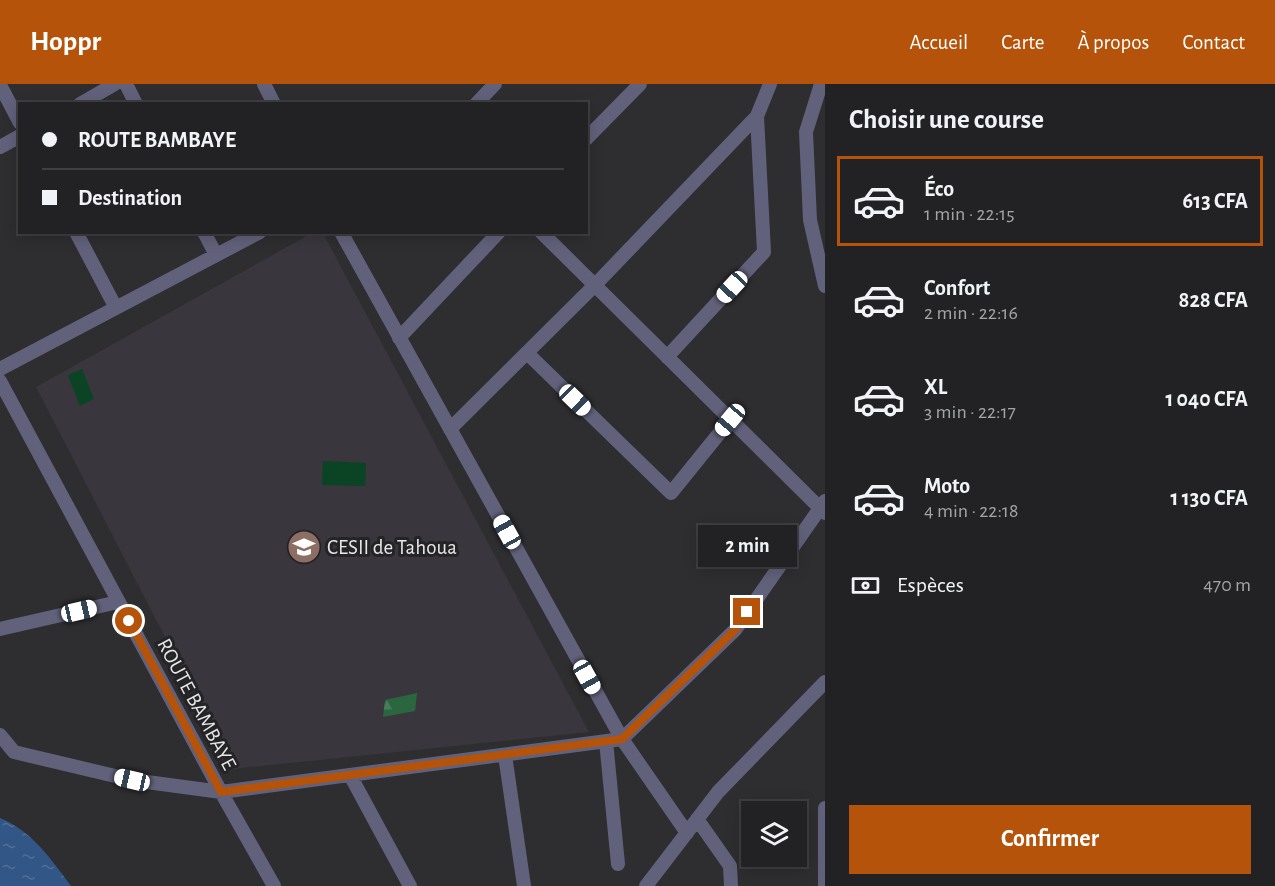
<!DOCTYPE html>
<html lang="fr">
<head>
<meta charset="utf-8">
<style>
	:root { --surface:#222224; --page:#2a2a2c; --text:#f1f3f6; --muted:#a2a4a6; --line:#3f3f41; --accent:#b45309 }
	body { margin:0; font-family:"Alegreya Sans",sans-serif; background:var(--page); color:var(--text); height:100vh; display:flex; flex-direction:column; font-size:22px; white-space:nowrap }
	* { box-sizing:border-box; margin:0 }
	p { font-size:20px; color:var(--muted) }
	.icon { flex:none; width:33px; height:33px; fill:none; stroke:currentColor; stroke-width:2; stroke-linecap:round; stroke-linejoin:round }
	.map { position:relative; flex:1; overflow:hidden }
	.side { display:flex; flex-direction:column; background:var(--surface); width:450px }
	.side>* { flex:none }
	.top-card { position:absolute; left:18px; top:18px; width:570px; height:132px; border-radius:0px; box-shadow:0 3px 15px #0003,0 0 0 2px var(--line); display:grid; align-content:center; height:132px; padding:0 24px; background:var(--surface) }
	.buttons { position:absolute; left:741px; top:717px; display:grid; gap:12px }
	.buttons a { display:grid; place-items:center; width:66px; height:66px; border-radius:0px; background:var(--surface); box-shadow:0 3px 15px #0003,0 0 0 2px var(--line); font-size:30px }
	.end { position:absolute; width:27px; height:27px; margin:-14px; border:8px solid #b45309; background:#fff; box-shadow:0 0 0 3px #fff }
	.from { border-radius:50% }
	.bubble { position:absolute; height:42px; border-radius:0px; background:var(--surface); box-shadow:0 3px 15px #0003,0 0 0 2px var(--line); font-size:20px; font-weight:700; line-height:42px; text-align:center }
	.car { position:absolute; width:18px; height:36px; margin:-18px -9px; border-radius:8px; box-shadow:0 0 4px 2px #0007; background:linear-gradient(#fff 24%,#345 0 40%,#fff 0 76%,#345 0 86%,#fff 0) }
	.top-card b { display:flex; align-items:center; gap:21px; height:57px; font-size:22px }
	.top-card b+b { border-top:2px solid var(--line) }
	.top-card i { width:15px; height:15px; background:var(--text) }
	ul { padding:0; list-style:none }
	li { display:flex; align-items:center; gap:18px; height:90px; margin:0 12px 9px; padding:0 12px; border:3px solid transparent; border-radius:0px }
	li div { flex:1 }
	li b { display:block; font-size:22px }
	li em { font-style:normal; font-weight:700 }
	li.on { border-color:var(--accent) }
	li>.icon { width:54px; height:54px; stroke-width:1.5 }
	h2 { padding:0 24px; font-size:27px; line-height:72px }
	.pay { display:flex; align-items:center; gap:15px; height:66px; padding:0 24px; font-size:22px }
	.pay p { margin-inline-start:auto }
	.primary-button { display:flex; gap:12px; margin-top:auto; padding:12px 24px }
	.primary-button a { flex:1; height:69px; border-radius:0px; background:var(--accent); color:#fff; font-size:24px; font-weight:700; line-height:69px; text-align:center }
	header { display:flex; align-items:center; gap:36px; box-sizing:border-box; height:84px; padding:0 30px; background:var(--accent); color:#fff }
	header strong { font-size:28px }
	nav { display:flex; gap:33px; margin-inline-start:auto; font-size:21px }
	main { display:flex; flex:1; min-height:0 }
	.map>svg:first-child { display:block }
	.built { fill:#39363e }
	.forest { fill:url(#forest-firs) }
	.garden { fill:#0b4424 }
	.water { fill:url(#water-ripples) }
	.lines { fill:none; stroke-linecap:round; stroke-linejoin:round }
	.minor { stroke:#62617b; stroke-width:14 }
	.route { stroke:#b45309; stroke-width:8 }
	.labels { text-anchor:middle; stroke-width:6; stroke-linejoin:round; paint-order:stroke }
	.poi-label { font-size:21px; fill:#e6e5e7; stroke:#242326; text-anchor:start }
	.street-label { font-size:21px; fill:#e6e5e7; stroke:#242326 }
</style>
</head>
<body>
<header>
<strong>Hoppr</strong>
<nav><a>Accueil</a><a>Carte</a><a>À propos</a><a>Contact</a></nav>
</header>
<main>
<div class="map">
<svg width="825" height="802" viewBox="0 0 825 802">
	<defs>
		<pattern id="forest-firs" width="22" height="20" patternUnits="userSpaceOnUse" patternTransform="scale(1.5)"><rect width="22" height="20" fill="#2a6640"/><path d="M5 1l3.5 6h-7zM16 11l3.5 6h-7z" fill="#497c5c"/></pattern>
		<pattern id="water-ripples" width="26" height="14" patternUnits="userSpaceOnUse" patternTransform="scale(1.5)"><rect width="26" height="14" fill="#325787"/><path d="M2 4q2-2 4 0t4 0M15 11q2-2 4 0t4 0" fill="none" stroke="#506f98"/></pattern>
	</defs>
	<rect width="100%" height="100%" fill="#2e2d30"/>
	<path class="built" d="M312,149H323L589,648L233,685L36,303Z"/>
	<path class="forest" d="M417,609L415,627L383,633L385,616Z"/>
	<path class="garden" d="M82,285L94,315L80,322L68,291Z
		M323,377L366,379L365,402L322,401Z"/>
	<path class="water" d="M0,734C33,748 50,774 71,802H0Z"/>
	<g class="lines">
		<path class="minor" d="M126,0L136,20
			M264,0L274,20
			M821,0L806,48L810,136L825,202
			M0,1L20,39
			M80,20L115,0
			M476,20L495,0
			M586,55L640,0
			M0,63L20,52
			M76,148L116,224
			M204,148L216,171
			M341,148L622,655L687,749
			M541,148L825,429
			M399,254L499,148
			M527,269L671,409L730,336
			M667,273L764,168L757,32
			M0,285L260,148
			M0,297L221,708L274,802
			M450,345L595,201L757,32L770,0
			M0,545L118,518
			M0,651L14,668L132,696L221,708L622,655L735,546L825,417
			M606,657L618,780
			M505,671L524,802
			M350,691L410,802
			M697,735L730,782L731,802
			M646,802L718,708L825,598
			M825,802V724"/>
	</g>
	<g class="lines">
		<path class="route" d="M129,537L221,708L622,655L735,546L747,528"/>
	</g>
	<defs>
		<symbol id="school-disc" viewBox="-11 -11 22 22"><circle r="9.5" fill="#8d6e63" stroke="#242326"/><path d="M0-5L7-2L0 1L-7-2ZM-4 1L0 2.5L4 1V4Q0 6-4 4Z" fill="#fff"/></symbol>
	</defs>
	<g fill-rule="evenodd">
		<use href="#school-disc" x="285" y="444" width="38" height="38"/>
	</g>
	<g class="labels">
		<g class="poi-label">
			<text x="327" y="470">CESII de Tahoua</text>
		</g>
		<g class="street-label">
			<text transform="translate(197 620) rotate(62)" y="7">ROUTE BAMBAYE</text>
		</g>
	</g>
</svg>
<div class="buttons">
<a><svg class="icon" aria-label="layers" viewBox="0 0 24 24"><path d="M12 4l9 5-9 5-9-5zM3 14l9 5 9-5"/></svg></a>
</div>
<i class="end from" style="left:129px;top:537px"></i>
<i class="end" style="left:747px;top:528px"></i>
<div class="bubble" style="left:698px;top:441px;width:99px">2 min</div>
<i class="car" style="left:732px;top:203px;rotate:223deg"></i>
<i class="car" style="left:575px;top:316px;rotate:134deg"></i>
<i class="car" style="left:730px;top:336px;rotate:220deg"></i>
<i class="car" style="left:507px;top:448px;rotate:331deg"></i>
<i class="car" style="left:79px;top:527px;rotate:77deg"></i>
<i class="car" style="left:587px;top:593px;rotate:151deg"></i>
<i class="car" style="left:132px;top:696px;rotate:283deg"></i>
<div class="top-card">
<b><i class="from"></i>ROUTE BAMBAYE</b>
<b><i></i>Destination</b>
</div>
</div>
<section class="side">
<h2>Choisir une course</h2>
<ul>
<li class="on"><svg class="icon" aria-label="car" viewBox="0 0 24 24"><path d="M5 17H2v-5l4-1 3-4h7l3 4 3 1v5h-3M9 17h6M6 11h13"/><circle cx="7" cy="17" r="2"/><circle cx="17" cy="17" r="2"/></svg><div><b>Éco</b><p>1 min · 22:15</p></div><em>613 CFA</em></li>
<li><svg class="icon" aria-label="car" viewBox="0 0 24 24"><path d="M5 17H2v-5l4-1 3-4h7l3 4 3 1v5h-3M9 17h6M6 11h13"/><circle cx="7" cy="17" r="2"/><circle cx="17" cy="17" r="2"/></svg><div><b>Confort</b><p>2 min · 22:16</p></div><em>828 CFA</em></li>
<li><svg class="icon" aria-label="car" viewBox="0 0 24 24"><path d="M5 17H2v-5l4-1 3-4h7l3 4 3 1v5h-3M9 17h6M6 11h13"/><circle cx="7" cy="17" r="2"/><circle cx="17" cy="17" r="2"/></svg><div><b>XL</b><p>3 min · 22:17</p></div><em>1 040 CFA</em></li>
<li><svg class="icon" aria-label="car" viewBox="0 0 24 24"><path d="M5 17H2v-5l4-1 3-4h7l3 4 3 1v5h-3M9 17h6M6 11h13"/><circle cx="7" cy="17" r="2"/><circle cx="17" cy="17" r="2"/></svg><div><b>Moto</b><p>4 min · 22:18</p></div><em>1 130 CFA</em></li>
</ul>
<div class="pay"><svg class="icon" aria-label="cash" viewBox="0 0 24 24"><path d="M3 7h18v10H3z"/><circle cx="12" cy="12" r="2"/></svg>Espèces<p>470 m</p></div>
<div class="primary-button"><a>Confirmer</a></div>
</section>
</main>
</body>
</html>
